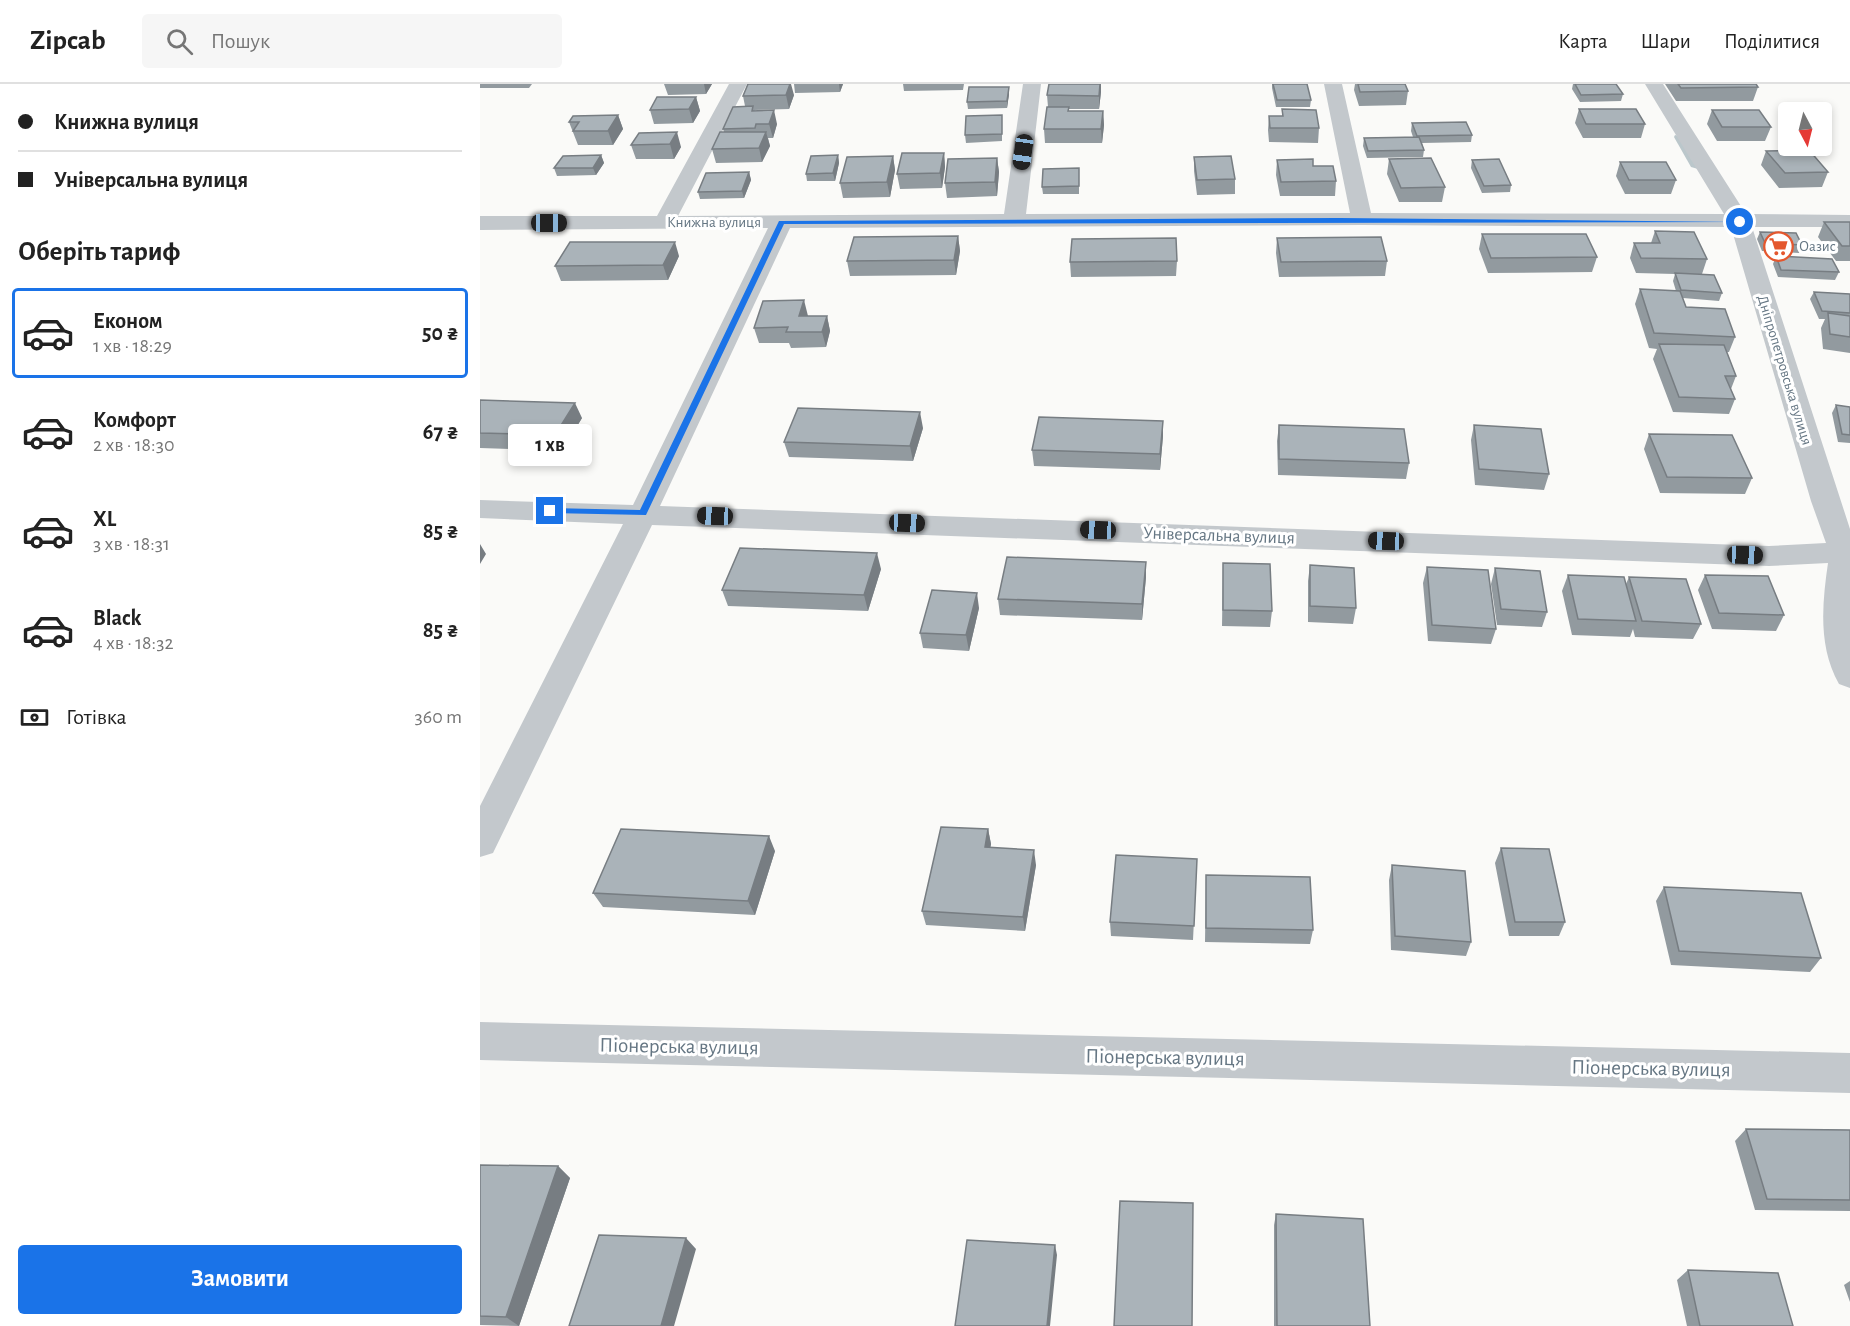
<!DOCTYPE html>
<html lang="uk">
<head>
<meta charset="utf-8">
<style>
	:root { --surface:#fff; --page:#f6f6f6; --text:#222; --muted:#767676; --line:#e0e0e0; --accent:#1a73e8 }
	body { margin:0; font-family:"Alegreya Sans",sans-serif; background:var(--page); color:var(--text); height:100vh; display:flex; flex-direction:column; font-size:22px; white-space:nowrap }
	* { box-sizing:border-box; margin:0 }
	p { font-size:20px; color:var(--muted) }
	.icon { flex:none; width:33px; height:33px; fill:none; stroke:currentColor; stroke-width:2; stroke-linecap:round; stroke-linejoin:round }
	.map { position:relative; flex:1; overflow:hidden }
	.panel { display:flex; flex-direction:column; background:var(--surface); width:480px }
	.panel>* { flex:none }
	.banner { display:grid; align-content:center; height:132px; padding:0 18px; background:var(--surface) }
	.needle { width:39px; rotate:173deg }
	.controls { position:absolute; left:1298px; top:18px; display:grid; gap:12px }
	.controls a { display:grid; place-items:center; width:54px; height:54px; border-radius:6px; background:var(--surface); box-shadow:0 3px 9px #0003; font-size:30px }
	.end { position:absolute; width:27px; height:27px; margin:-14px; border:8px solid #1a73e8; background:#fff; box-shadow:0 0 0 3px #fff }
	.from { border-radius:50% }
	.bubble { position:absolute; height:42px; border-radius:6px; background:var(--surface); box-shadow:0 3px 9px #0003; font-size:20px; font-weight:700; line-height:42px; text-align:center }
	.car { position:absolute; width:18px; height:36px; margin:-18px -9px; border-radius:8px; box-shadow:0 0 4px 2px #0007; background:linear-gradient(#222 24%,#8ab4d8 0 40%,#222 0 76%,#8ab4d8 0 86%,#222 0) }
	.banner b { display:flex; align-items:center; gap:21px; height:57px; font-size:22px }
	.banner b+b { border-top:2px solid var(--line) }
	.banner i { width:15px; height:15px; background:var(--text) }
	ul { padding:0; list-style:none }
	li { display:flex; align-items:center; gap:18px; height:90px; margin:0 12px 9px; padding:0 6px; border:3px solid transparent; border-radius:6px }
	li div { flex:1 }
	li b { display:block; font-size:22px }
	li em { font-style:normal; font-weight:700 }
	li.selected { border-color:var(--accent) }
	li>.icon { width:54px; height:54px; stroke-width:1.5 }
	h2 { padding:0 18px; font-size:27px; line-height:72px }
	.pay { display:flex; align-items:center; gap:15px; height:66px; padding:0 18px; font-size:22px }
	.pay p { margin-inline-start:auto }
	.button { display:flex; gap:12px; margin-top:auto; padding:12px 18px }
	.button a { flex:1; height:69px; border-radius:6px; background:var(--accent); color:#fff; font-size:24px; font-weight:700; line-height:69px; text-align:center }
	header { display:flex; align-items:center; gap:36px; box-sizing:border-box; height:84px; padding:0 30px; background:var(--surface); border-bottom:2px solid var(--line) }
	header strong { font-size:28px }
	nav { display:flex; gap:33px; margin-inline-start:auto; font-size:21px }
	.search { width:420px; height:54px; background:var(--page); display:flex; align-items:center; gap:15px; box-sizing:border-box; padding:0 21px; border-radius:6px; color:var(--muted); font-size:22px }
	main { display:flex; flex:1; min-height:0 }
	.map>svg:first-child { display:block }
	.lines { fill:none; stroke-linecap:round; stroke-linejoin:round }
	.stream { fill:#bbc7cb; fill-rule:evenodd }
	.minor { fill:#c3c8cc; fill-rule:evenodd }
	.wall { fill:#929a9f }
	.shaded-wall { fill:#777d82 }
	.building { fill:#aab3b9; stroke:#777d82; stroke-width:1.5 }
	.route { fill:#1a73e8 }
	.labels { text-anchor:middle; stroke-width:6; stroke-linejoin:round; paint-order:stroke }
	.far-street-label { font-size:15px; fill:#657683; stroke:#fff }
	.far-poi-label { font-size:15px; fill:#657683; stroke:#fff; text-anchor:start }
	.street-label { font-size:18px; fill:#657683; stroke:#fff }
	.near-street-label { font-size:21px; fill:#657683; stroke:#fff }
</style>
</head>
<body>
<header>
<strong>Zipcab</strong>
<div class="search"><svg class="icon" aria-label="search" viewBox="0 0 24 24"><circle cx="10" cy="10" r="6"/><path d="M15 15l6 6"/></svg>Пошук</div>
<nav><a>Карта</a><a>Шари</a><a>Поділитися</a></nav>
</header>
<main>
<section class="panel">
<div class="banner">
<b><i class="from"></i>Книжна вулиця</b>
<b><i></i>Універсальна вулиця</b>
</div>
<h2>Оберіть тариф</h2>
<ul>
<li class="selected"><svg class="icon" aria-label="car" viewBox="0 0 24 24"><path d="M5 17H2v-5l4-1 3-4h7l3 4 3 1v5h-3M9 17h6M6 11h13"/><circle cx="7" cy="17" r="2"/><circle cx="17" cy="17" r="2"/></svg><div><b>Економ</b><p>1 хв · 18:29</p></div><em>50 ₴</em></li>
<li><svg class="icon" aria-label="car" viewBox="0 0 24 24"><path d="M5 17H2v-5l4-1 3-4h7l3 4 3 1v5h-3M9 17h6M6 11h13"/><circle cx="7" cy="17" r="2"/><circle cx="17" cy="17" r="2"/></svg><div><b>Комфорт</b><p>2 хв · 18:30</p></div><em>67 ₴</em></li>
<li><svg class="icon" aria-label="car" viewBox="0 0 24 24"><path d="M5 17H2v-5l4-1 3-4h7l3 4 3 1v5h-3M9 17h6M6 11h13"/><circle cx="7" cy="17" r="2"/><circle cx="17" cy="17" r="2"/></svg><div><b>XL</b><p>3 хв · 18:31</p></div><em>85 ₴</em></li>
<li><svg class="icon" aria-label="car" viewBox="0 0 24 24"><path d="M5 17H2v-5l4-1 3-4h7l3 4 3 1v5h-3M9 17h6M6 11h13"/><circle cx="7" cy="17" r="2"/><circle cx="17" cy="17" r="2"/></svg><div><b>Black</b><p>4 хв · 18:32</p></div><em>85 ₴</em></li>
</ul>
<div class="pay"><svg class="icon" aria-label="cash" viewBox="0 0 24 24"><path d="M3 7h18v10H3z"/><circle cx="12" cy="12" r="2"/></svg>Готівка<p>360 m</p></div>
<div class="button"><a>Замовити</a></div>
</section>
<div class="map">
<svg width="1370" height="1242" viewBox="0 0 1370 1242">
	<rect width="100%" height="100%" fill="#fafaf8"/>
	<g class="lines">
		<path class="stream" d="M1195,51L1202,53L1219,83L1218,85L1211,83L1194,53Z"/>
		<path class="minor" d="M249,0H267L198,132L524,130L543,0H561L546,130L870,129L844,0H862L891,129L1244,130L1165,0H1183L1266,130L1370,131V143H1272L1370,445V604L1359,600C1338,563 1342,520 1348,479L1289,482L172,441L13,769L0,773V722L143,440L0,434V416L153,421L288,144L0,146V132H177ZM882,141L1251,143L1331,417L1346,459L1289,462L180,422L310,144Z
			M0,938L1370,969V1009L0,976Z"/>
	</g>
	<path class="wall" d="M0,0H52L49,4H0Z
		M184,0H232L226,10L188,11Z
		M268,0L314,11L309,25L274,26L297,40L293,54H288L290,62L282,78L236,79L232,65L244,48L243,45L265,22L263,12Z
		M314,0H363L360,8L315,9Z
		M423,0H484L483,6L424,7Z
		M792,0H827L831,16L830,23H796L792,4Z
		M875,0H925L928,7L926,21L879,22L874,6Z
		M1093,0H1136L1143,10L1141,17L1100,18L1092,5Z
		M1185,0H1276L1278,3L1273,17H1196Z
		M529,3V10L527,24L488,25L487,18Z
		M621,8L619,25H589V27H623L624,41L622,59H565L564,45L568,23L567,11Z
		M216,13L220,27L213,39L174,40L170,26Z
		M802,25L839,44L838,59L789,58L788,46L789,32H802Z
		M1099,25L1165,40L1161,54H1103L1095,39Z
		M1232,26L1291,43L1285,57H1237L1227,40Z
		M138,31L143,45L133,61H98L89,38Z
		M522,31V57L486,59L485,51Z
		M932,39L992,51L991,58L942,59L944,66L943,73L887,74L883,62L884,54L933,53L931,47Z
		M159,49L201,63L194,75H156L151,61Z
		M1286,67L1348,88L1342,103L1299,104L1281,81Z
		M464,69L465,83L462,104L420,105L417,90Z
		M121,71L124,79L116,91L77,92L74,84Z
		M358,71L359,79L355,97H327L326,90Z
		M413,72L415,86L410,113L363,114L360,99Z
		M714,73L755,95V110L717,111L714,87Z
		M517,74L519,88L517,112L467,114L465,99Z
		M909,75L965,103L962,118H919L907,90Z
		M797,76L856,97L855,112H800L796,91Z
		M992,76L1031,101L1030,108L1002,109L991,84Z
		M1140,78L1196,96L1191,110H1145L1136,92Z
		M599,84V110H563L562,103Z
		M269,88L271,96L264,114L220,115L218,108Z
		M1344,138H1370V177H1356L1338,153Z
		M1175,147L1227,175L1222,190H1208L1242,209L1239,217L1203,214L1206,223L1255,253L1249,268H1247L1256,292L1251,305L1255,315L1249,330L1193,328L1173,275L1177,265L1169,264L1155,220L1160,205L1196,207L1193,197L1195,190L1156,189L1150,174L1154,159H1171Z
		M1280,148L1322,161L1319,169L1282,167L1277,155Z
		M1002,150L1117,173L1112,188L1008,189L999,165Z
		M478,152L480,167L476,191L370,192L367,177Z
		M797,154L907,177L905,192L799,193L796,169Z
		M199,172L188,196L81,197L75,182Z
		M1296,172L1359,188L1355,196L1298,193L1293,180Z
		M697,177L696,192L591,193L590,178Z
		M1334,208L1370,210V269L1343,265L1341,244L1345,235H1339L1330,215Z
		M327,232H347L350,247L346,263L311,264L309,259H279L274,244L328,232Z
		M0,316L102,334L82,367L0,364Z
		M1356,321L1370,323V359L1358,358L1352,329Z
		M799,341L929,379L926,395L798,391L797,357Z
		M994,341L1069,390L1064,406L995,401L991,356Z
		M443,344L433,377L309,373L304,358Z
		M1169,350L1272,394L1265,410L1180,409L1164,365Z
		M683,352L680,386L554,382L552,366Z
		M743,479L792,527L790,543L742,542Z
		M830,481L876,524L873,540L828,538V497Z
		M947,483L1016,545L1011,560L948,557L943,499Z
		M1015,484L1067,528L1062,543L1017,541L1011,500Z
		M401,485L388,527L248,522L242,506Z
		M1088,491L1146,500L1149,493L1221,540L1213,555L1155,553L1153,545L1150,553L1092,551L1082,507Z
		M1225,491L1304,531L1296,547L1232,545L1218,506Z
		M666,493L662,536L520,531L518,515Z
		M499,524L489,567L443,564L440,549Z
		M508,745L511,760L510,764L556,781L545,847L446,841L442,827Z
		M1021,764L1085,838L1079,852H1029L1015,779Z
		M295,767L275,831L123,823L113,809Z
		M717,775L713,856L631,852L630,838Z
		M912,781L991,858L986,872L911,866L909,796Z
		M726,791L833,846L830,860L725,858Z
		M1184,803L1341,874L1330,888L1191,881L1176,817Z
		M1266,1045L1370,1046V1127L1275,1126L1255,1057Z
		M0,1081L78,1082L90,1094L39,1242L0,1241Z
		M796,1130L890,1242H794V1141Z
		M1208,1186L1313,1242H1207L1197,1196Z
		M1370,1197V1218L1364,1201Z"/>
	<path class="shaded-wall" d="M224,0H232L226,10Z
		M310,0H311L314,11L309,25L306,11Z
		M359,0H363L360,8Z
		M620,0H621V8L619,25V12Z
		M529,3V10L527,24V17Z
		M216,13L220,27L213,39L209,25Z
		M294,26L297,40L293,54L289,40Z
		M623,27L624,41L622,59L621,45Z
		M138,31L143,45L133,61L128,47Z
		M197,48L201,63L194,75L190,60Z
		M286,48L290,62L282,78L279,64Z
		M464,69L465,83L462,104L460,89Z
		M121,71L124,79L116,91L113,84Z
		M358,71L359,79L355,97L353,89Z
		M413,72L415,86L410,113L407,98Z
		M517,74L519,88L517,112L515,98Z
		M269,88L271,96L264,114L262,107Z
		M478,152L480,167L476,191L474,176Z
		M195,158L199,172L188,196L183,181Z
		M324,216L328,232L323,248L319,232Z
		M347,232L350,247L346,263L342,248Z
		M95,319L102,334L82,367L75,351Z
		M440,328L443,344L433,377L430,362Z
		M683,337V352L680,386V370Z
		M0,460L6,470L0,480Z
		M397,469L401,485L388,527L384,511Z
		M666,478V493L662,536V520Z
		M497,509L499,524L489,567L486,551Z
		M508,745L511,760L508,778L505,763Z
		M289,752L295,767L275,831L268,817Z
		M554,766L556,781L545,847L543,833Z
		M78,1082L90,1094L39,1242L26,1233Z
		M206,1154L216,1165L194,1242H181Z
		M575,1161L577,1171L570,1242H567Z"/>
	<path class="building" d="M268,0H310L306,11L263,12Z
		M569,0H620L619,12L567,11Z
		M793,0H827L831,16H797Z
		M878,0H925L928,7L880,8Z
		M1095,0H1136L1143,10L1101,11Z
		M1198,0H1276L1278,3L1201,4Z
		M489,3H529L527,17L487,18Z
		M177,13H216L209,25L170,26Z
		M273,22L272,27L294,26L289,40H276L275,44L243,45L253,23Z
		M567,23H589L588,27H623L621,45H564Z
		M802,25L836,26L839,44H790L789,32H803Z
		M1099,25H1156L1165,40H1106Z
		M1232,26H1279L1291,43H1242Z
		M138,31L128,47H93L99,38H89L93,32Z
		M522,31V50L485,51L486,32Z
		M986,38L992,51L937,52L932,39Z
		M197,48L190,60L151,61L159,49Z
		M240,48H286L279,64L232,65Z
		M939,53L944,66L888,67L884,54Z
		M1329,66L1348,88L1305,89L1286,67Z
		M422,69H464L460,89L417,90Z
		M121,71L113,84H74L83,72Z
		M358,71L353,89L326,90L331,72Z
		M413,72L407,98L360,99L367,73Z
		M751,72L755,95L717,96L714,73Z
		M517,74L515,98L465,99L468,75Z
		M951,74L965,103L921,104L909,75Z
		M833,75V82H853L856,97L801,98L797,76Z
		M1019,75L1031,101L1004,102L992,76Z
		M1140,78H1186L1196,96H1149Z
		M599,84V102L562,103L563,85Z
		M269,88L262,107L218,108L226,89Z
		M1344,138H1370V162H1362Z
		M1175,147L1214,148L1227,175L1161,174L1154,159H1180Z
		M1280,148L1316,149L1322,161L1285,159Z
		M1002,150H1106L1117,173L1011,174Z
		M478,152L474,176L367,177L374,153Z
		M901,153L907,177L801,178L797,154Z
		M696,154L697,177L590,178L592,155Z
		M90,158H195L183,181L75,182Z
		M1296,172L1352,175L1359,188L1301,186Z
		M1195,189L1234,191L1242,209L1201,206Z
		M1160,205L1200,207L1206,223L1245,225L1255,253L1174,249Z
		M1334,208L1370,210V229L1342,227Z
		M324,216L319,232H347L342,248H306L308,243L274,244L283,217Z
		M1348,229L1370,232V253L1350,250Z
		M1179,260L1244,261L1256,292H1245L1255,315L1199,313Z
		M0,316L95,319L75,351L0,349Z
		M1356,321L1370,323V351L1362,350Z
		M318,324L440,328L430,362L304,358Z
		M559,333L683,337L680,370L552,366Z
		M799,341L924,345L929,379L799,375Z
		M994,341L1061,345L1069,390L999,385Z
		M1169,350L1252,351L1272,394L1187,393Z
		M260,464L397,469L384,511L242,506Z
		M527,473L666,478L662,520L518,515Z
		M743,479L790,480L792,527L743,526Z
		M830,481L874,484L876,524L830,522Z
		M947,483L1008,486L1016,545L952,541Z
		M1015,484L1060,487L1067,528L1021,525Z
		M1088,491L1144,493L1156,537L1098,535Z
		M1225,491L1288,492L1304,531L1239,529Z
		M1149,493L1206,495L1221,540L1162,537Z
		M452,506L497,509L486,551L440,549Z
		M461,743L508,745L505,763L554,766L543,833L442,827Z
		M141,745L289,752L268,817L113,809Z
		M1021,764L1069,765L1085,838H1035Z
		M636,771L717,775L714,842L630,838Z
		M912,781L985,787L991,858L915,852Z
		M726,791L830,793L833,846L726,844Z
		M1184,803L1321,809L1341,874L1199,867Z
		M1266,1045L1370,1046V1116L1287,1115Z
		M0,1081L78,1082L26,1233L0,1232Z
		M640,1117L713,1119L712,1242H634Z
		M796,1130L883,1135L890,1242H797Z
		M119,1151L206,1154L181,1242H89Z
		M487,1156L575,1161L567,1242H475Z
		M1208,1186L1298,1189L1313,1242H1220Z"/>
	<path class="route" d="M859,134L1263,138L304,140L166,431L70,429L66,427L70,424L160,426L299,137Z"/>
	<defs>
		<symbol id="supermarket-ring" viewBox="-11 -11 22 22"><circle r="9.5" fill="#fff" stroke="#e4572e" stroke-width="1.5"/><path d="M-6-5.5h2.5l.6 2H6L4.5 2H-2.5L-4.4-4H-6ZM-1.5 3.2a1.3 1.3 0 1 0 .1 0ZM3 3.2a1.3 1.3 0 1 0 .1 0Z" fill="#e4572e"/></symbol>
	</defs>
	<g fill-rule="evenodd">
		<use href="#supermarket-ring" x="1282" y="146" width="33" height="33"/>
	</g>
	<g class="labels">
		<g class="far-street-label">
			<text x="234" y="143">Книжна вулиця</text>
			<text transform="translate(1305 286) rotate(73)" y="5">Дніпропетровська вулиця</text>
		</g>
		<g class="far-poi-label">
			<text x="1319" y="167">Оазис</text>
		</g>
		<g class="street-label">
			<text transform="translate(739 451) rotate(2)" y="6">Універсальна вулиця</text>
		</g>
		<g class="near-street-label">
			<text transform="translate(199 962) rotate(1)" y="7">Піонерська вулиця</text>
			<text transform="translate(685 973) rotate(1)" y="7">Піонерська вулиця</text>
			<text transform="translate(1171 984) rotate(1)" y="7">Піонерська вулиця</text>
		</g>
	</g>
</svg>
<div class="controls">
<a><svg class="needle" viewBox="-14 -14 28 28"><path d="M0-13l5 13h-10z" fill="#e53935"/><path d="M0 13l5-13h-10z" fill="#767676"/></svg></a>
</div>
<i class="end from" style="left:1260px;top:138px"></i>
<i class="end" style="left:70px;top:427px"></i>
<div class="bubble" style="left:28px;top:340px;width:84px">1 хв</div>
<i class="car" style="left:543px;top:68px;rotate:188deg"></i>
<i class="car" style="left:69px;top:139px;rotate:90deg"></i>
<i class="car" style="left:235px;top:432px;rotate:272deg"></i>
<i class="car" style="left:427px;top:439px;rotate:92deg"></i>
<i class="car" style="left:618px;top:446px;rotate:272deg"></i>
<i class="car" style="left:906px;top:457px;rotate:272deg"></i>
<i class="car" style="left:1265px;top:471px;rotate:92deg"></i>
</div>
</main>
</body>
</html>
